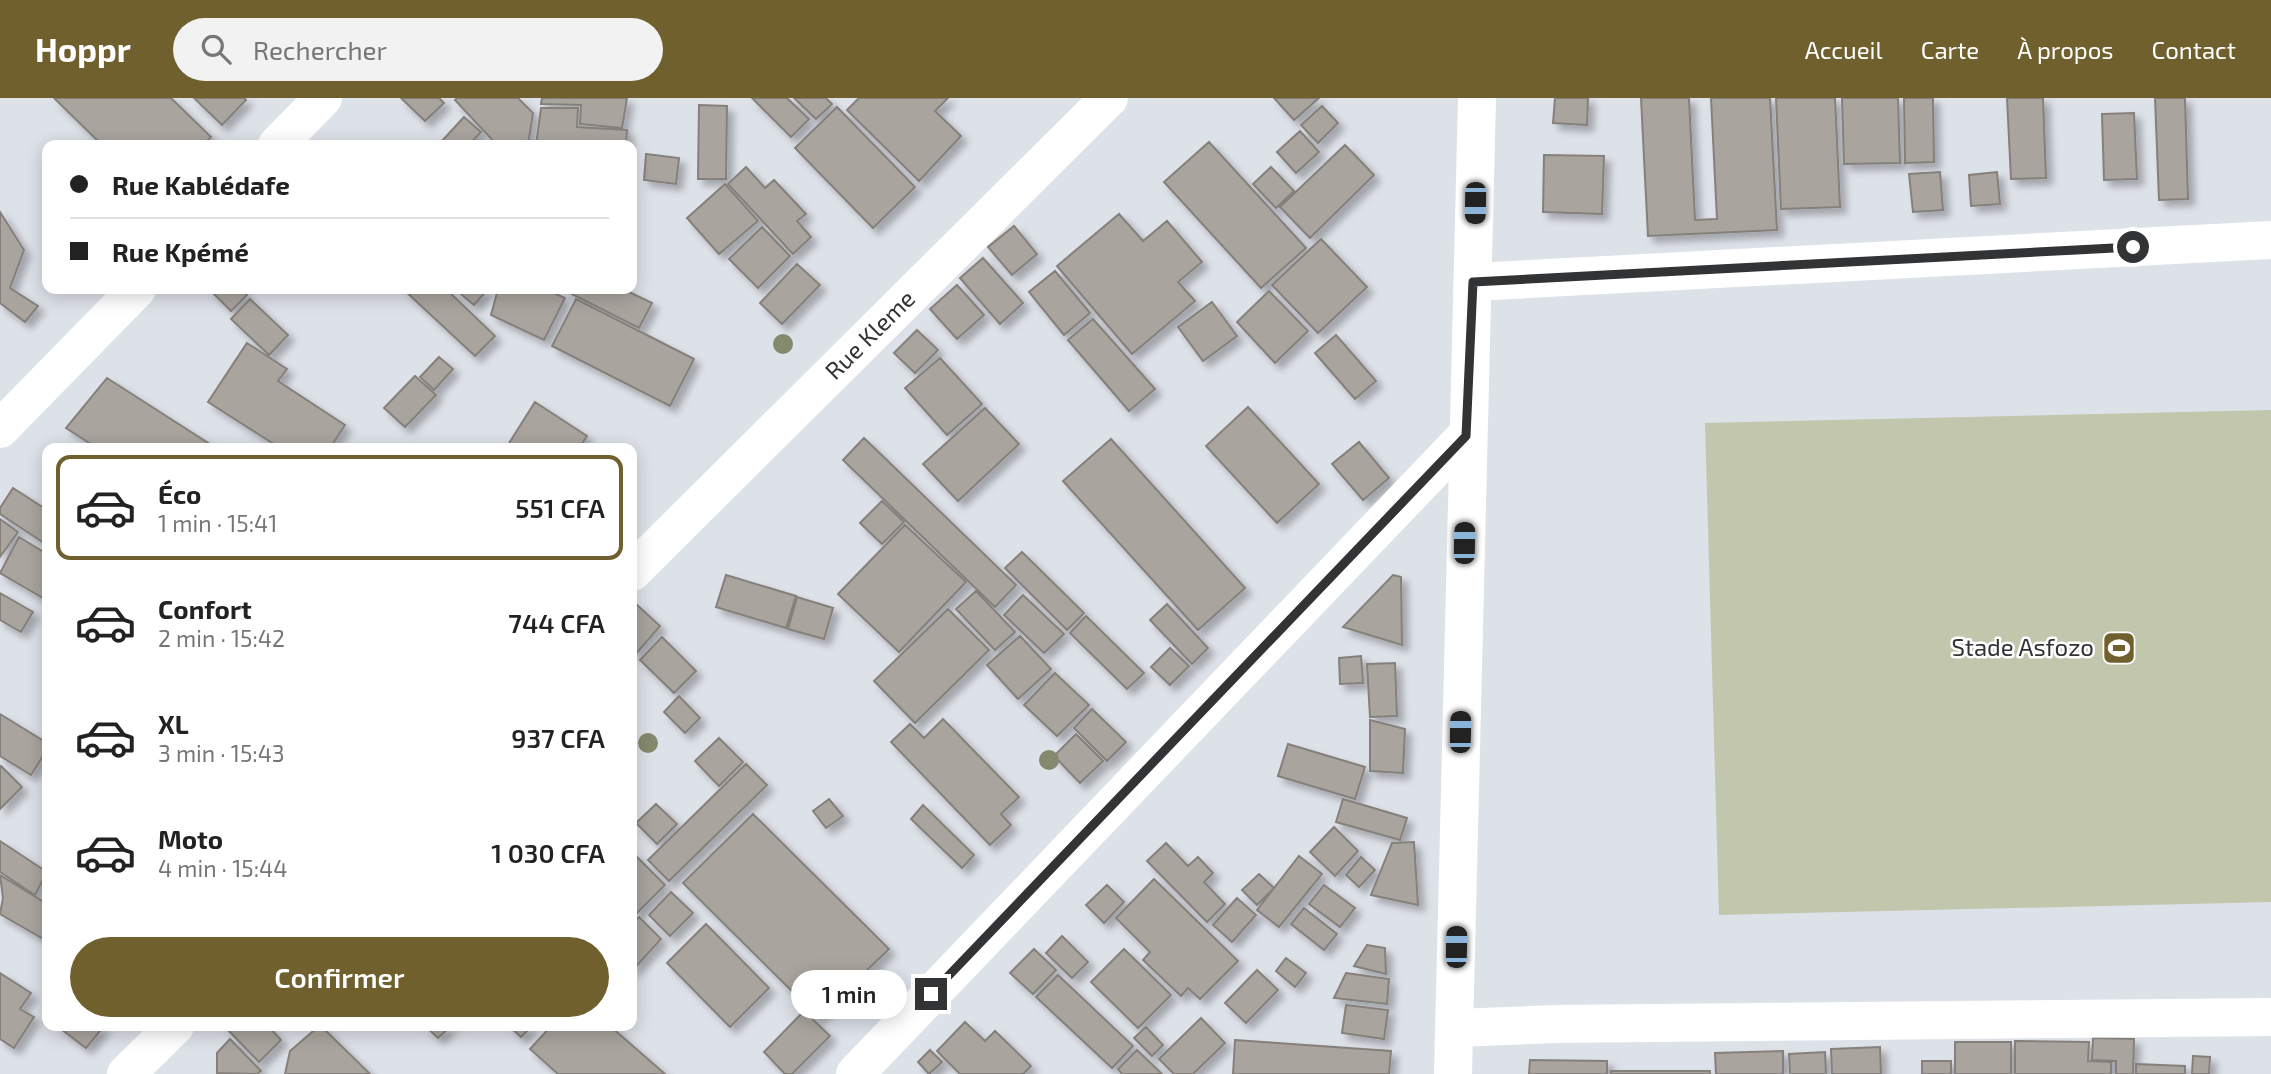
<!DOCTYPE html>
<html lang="fr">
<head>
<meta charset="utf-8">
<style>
	:root { --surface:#fff; --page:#f2f2f2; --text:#222; --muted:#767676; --line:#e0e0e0; --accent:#6f602e }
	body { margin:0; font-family:"Exo 2",sans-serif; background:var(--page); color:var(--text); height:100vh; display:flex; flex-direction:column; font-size:26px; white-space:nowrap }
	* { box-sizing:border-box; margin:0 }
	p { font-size:23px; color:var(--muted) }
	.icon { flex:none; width:38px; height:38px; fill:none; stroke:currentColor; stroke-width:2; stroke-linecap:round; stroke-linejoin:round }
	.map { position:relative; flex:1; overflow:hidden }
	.drawer { position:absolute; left:42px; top:345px; width:595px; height:588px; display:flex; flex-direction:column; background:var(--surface); border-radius:14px; box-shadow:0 4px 18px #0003 }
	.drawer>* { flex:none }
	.banner { position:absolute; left:42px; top:42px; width:595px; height:154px; border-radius:14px; box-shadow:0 4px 18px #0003; display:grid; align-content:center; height:154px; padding:0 28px; background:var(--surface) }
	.end { position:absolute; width:32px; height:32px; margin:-16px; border:9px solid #323335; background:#fff; box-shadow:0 0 0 4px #fff }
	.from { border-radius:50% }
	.bubble { position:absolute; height:49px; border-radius:24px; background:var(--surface); box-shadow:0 4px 18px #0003; font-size:23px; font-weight:600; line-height:49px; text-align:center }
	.car { position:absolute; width:21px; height:42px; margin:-21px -10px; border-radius:9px; box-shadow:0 0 5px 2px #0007; background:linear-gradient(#222 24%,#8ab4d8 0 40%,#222 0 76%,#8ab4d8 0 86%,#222 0) }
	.banner b { display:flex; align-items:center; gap:24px; height:66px; font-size:26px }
	.banner b+b { border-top:2px solid var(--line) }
	.banner i { width:18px; height:18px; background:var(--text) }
	ul { padding:12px 0 0; list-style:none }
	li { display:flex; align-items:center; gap:21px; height:105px; margin:0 14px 10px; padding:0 14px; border:4px solid transparent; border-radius:14px }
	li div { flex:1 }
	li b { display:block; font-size:26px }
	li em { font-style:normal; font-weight:600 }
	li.current { border-color:var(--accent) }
	li>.icon { width:63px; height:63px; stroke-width:1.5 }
	.action { display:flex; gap:14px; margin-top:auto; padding:14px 28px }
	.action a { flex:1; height:80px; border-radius:42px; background:var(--accent); color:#fff; font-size:28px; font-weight:600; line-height:80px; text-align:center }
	header { display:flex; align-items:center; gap:42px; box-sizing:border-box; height:98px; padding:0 35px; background:var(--accent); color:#fff }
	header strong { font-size:33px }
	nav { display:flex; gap:38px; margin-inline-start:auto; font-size:24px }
	.search { width:490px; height:63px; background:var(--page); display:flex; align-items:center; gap:18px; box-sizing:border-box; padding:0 24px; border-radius:38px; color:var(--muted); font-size:26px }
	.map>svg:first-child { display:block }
	.green { fill:#c2c6ad }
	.building { fill:#a9a49e; stroke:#85807b; stroke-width:2; filter:url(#shadow) }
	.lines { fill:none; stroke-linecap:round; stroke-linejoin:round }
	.minor { stroke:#fff; stroke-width:38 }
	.tree { fill:#858a6e }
	.route { stroke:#323335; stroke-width:9 }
	.labels { text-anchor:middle; stroke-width:5; stroke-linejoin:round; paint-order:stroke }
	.street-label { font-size:24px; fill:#323335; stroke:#fff }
	.poi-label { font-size:24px; fill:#323335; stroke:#fff; text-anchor:end }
</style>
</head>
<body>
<header>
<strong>Hoppr</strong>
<div class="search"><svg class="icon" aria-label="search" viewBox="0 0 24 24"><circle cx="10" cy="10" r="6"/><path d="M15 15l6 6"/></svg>Rechercher</div>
<nav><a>Accueil</a><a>Carte</a><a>À propos</a><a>Contact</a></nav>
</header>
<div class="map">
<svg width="2271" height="976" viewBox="0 0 2271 976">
	<defs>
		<filter id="shadow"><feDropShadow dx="6" dy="6" stdDeviation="3.5" flood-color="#0004"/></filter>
	</defs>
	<rect width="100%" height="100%" fill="#dde1e8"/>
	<path class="green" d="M2271,312V804L1719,817L1705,325Z"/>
	<path class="building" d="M54,0H171L211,39L203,47H102Z
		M194,0H244L246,2L222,27Z
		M401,0H439L444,5L425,23Z
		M457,0H518L533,15L528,47H497L455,2Z
		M542,0H627L622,30L580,26L581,7L541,6Z
		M752,0H787L809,21L791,39Z
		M794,0H826L832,6L816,21Z
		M859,0H948L935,13L961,38L919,83L847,12Z
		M1274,0H1319L1294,22Z
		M1555,0H1588L1587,27L1553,25Z
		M1641,0H1689L1695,122L1717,121L1711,0H1770L1777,132L1648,138Z
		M1776,0H1835L1840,109L1781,111Z
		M1842,0H1898L1900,65L1844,66Z
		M1904,0H1933L1934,64L1905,65Z
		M2007,0H2043L2046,80L2011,81Z
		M2155,0H2185L2188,101L2159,102Z
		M699,7L727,8L726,81H698Z
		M1322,8L1338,25L1318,45L1301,27Z
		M837,9L915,89L873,130L795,50Z
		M541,10H578L577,29L627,32L626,47H536Z
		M2134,15L2137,81L2104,82L2102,16Z
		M464,19L481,34L469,47H447L442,43Z
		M1300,33L1319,54L1296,75L1277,54Z
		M1209,44L1306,150L1261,190L1164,84Z
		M1345,47L1374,77L1310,140L1280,109Z
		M646,56L679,60L676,86L644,82Z
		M1544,57L1604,58L1602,116L1543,114Z
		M746,69L765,90L774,82L806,116L797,123L811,139L793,156L728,86Z
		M1271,69L1294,93L1276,110L1253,86Z
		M1940,74L1943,112L1913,114L1909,76Z
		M1997,74L2000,106L1971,108L1969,77Z
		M725,86L758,123L719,156L687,120Z
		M0,114L24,152L10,190L38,208L25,224L0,205Z
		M1119,116L1143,143L1167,123L1202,164L1178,184L1195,203L1132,256L1057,168Z
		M1014,128L1037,156L1012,177L988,149Z
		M762,129L790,158L758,190L729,161Z
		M1321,141L1367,189L1318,235L1272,187Z
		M983,160L1023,205L1000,226L960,180Z
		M797,166L820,187L782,226L760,205Z
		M1055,173L1090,215L1064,237L1029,194Z
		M957,187L984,217L957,241L930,211Z
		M209,191H241L247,197L231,213Z
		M403,191H446L495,238L475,258Z
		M455,191H488L474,207Z
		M498,191H545L565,200L544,242L491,217Z
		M562,191H623L652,205L639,230Z
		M1269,193L1308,233L1275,265L1237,224Z
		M250,201L288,237L269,257L231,221Z
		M576,201L694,261L670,308L552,248Z
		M1212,204L1237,238L1203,263L1178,229Z
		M1093,221L1155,291L1129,313L1068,242Z
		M917,232L938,252L915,275L894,255Z
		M1336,237L1376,283L1355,301L1315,255Z
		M247,245L287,271L278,283L345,327L330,350H280L208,304Z
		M439,259L453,271L434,292L420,279Z
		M940,260L982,306L947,337L905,290Z
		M415,278L436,297L405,329L384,310Z
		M107,280L216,350H97L66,330Z
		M535,304L587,338L579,350H506Z
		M1248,309L1319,386L1277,425L1206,348Z
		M985,310L1019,346L958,403L923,366Z
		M864,340L1016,487L995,509L843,362Z
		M1111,341L1245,490L1198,532L1063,383Z
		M1359,344L1389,380L1363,402L1332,366Z
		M13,390L47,412V447L0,416V410Z
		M882,403L904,424L882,446L860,425Z
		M0,421L18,434L0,459Z
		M905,427L966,484L899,554L838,496Z
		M19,439L47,456V493L43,500L0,475Z
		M1022,454L1084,515L1067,532L1005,470Z
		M726,477L796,498L786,530L716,509Z
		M1393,477L1401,479L1402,547L1343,529Z
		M976,493L1015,534L995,552L956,511Z
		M0,495L33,514L21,534L0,522Z
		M1023,497L1064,536L1044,555L1004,517Z
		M797,499L833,510L824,541L788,531Z
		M635,505L660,528L635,557L632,554V509Z
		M1167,506L1208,550L1192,566L1150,522Z
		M948,511L989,552L915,625L874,583Z
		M1086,518L1144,575L1127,591L1070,535Z
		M1020,538L1051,571L1018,601L987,567Z
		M662,539L696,573L674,595L640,562Z
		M1170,550L1189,568L1170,587L1151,569Z
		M1361,558L1363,585L1340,586L1339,560Z
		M1395,565L1397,618L1370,619L1367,566Z
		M1055,575L1089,607L1057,638L1024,607Z
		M679,598L700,620L685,635L664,614Z
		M1092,611L1126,644L1107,663L1074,630Z
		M0,616L47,645V652L31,677L0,658Z
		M943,621L1019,699L1001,716L1011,727L990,747L891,644L910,626L924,640Z
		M1370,622L1405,631L1403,675L1370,673Z
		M1076,636L1103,663L1080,685L1054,658Z
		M719,640L743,664L719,688L695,663Z
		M1288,646L1365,669L1355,701L1278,678Z
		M746,666L767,687L669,783L648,762Z
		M1,668L22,689L0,711V669Z
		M829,701L843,718L826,730L813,713Z
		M1343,701L1407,720L1400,742L1336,724Z
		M656,706L677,726L657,746L636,725Z
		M923,707L974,757L962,770L911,721Z
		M753,716L889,851L818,919L683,785Z
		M1334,729L1358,753L1335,778L1310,754Z
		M0,743L47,774L35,797L0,774Z
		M1414,744L1418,807L1371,797L1392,745Z
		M1166,745L1188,768L1198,759L1213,775L1204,784L1225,806L1207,824L1147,763Z
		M632,754L665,787L633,819L632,818Z
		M1299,758L1322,776L1279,829L1257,812Z
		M1361,759L1375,772L1359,789L1346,777Z
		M1259,776L1274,790L1257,807L1242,792Z
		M0,777L47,806V843L0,816L3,800Z
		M1154,781L1238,863L1200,901L1188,890L1181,898L1143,862L1150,854L1116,820Z
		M1107,787L1124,804L1104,825L1086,807Z
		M1324,787L1355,810L1340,829L1309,806Z
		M671,794L693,815L670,838L649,817Z
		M1237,800L1256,817L1232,844L1213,827Z
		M1304,810L1337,836L1324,852L1291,826Z
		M639,819L661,841L632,873V827Z
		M706,826L769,890L730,929L667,865Z
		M1062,838L1088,864L1072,880L1046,855Z
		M1367,847L1385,850L1386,876L1354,868Z
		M1034,851L1056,872L1033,896L1010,875Z
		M1124,851L1171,897L1138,930L1091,884Z
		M1286,860L1306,875L1295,889L1276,873Z
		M1257,872L1278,892L1246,925L1225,905Z
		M0,875L31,895L20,911L34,919L14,950L0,941Z
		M1346,875L1389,881L1387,906L1334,900Z
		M1058,877L1133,948L1112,970L1036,899Z
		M1346,907L1388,912L1384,941L1342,935Z
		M804,913L830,938L792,976H785L764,954Z
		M1201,920L1225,945L1193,976H1174L1159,961Z
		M965,924L985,943L995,933L1031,968L1023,976H960L937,953Z
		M57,928H104L86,950Z
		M224,928H268L281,942L259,964Z
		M319,928H321L370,976H285L290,953Z
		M425,928H451L438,940Z
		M509,928H532L521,939Z
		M551,928H610L665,976H558L530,951Z
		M1146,929L1163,947L1152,958L1134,940Z
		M2093,940L2134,941L2133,976H2116V963L2092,962Z
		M230,941L261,973L257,976L217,975V955Z
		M1235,942L1391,953L1389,976H1233Z
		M2015,943L2089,944L2088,963L2111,964V976H2015Z
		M1955,944H2011V976H1955Z
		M1880,949L1881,976H1832L1831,951Z
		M930,952L942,964L929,976L918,964Z
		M1137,952L1162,976H1122L1118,971Z
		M1783,953V976H1716L1715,955Z
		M1825,954L1826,976H1790L1789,956Z
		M2193,958L2210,959L2209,976H2192Z
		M1530,962L1607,963V976H1529Z
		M1922,963H1951V976H1922Z
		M2136,966L2185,968V976H2136Z
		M1611,973H1710V976H1611Z"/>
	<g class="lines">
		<g class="minor">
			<path d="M277,47L323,0"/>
			<path d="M1473,184L2271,142"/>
			<path d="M0,331L137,191"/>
			<path id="s1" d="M632,474L1109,0"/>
			<path d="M1455,930L1555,926L2271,919"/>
			<path d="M126,976L175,928"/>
			<path d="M855,976L1466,338"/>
			<path d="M1453,976L1477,0"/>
		</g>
	</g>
	<g class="tree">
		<circle cx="783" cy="246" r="10"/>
		<circle cx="648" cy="645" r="10"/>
		<circle cx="1049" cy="662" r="10"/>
	</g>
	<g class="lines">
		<path class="route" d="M931,896L1466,338L1473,184L2133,149"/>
	</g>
	<defs>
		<symbol id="stadium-square" viewBox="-11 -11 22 22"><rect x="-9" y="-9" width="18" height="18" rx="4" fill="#6f602e" stroke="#fff"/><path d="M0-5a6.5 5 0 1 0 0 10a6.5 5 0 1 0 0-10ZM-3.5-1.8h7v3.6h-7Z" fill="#fff"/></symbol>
	</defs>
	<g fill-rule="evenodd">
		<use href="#stadium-square" x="2100" y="531" width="38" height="38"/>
	</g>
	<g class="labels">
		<g class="street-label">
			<text dy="8" stroke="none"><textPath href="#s1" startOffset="336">Rue Kleme</textPath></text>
		</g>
		<g class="poi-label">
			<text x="2094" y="558">Stade Asfozo</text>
		</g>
	</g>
</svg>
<i class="end from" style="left:2133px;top:149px"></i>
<i class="end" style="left:931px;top:896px"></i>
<div class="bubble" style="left:791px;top:872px;width:116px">1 min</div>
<i class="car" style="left:1475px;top:105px;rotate:181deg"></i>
<i class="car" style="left:1464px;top:445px;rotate:1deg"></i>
<i class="car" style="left:1460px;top:634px;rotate:1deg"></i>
<i class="car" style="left:1456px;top:849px;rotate:1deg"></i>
<div class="banner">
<b><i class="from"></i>Rue Kablédafe</b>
<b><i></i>Rue Kpémé</b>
</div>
<section class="drawer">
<ul>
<li class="current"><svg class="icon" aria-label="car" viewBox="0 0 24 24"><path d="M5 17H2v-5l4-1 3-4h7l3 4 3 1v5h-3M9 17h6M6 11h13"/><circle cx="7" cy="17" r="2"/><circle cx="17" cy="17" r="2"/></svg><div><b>Éco</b><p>1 min · 15:41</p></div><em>551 CFA</em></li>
<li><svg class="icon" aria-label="car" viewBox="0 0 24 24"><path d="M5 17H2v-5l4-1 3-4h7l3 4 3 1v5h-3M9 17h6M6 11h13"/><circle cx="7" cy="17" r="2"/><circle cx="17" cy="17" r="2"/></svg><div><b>Confort</b><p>2 min · 15:42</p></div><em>744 CFA</em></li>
<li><svg class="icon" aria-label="car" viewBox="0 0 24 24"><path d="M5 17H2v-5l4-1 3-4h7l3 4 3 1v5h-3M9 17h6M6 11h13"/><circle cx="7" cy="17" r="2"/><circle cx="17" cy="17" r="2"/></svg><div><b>XL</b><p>3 min · 15:43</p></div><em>937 CFA</em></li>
<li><svg class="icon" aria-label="car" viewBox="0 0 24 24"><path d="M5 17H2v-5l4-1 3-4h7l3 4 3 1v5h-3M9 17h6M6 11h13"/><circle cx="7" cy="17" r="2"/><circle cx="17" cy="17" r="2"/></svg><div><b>Moto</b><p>4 min · 15:44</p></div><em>1 030 CFA</em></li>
</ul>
<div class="action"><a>Confirmer</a></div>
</section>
</div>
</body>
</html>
